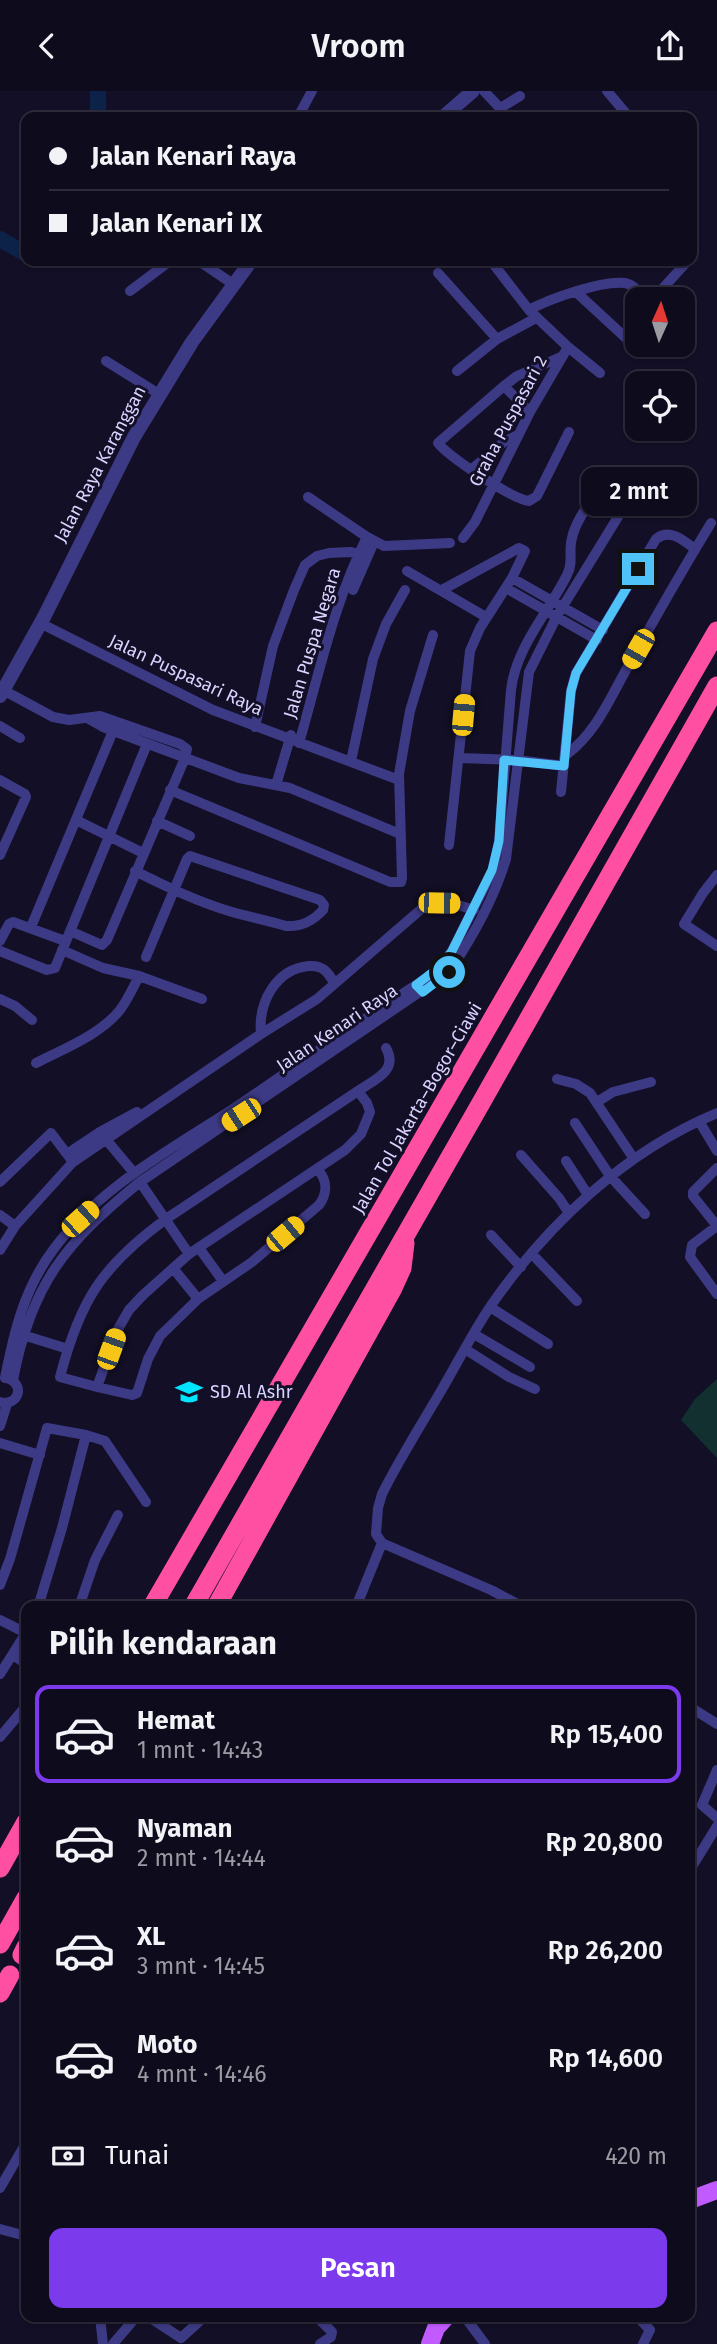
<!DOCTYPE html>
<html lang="id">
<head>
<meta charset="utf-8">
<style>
	:root { --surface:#0e0b1c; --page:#1c1929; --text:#f1f3f6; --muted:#9b9ba3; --line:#2e2b3b; --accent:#7c3aed }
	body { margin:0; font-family:"Fira Sans",sans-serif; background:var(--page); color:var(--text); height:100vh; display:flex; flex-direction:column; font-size:26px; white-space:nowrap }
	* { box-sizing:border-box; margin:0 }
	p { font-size:23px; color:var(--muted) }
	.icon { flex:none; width:38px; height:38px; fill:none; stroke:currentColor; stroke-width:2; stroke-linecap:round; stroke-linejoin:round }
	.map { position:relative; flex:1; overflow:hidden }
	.panel { position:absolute; left:21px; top:1510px; width:674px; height:721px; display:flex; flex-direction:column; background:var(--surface); border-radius:14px; box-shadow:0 2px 5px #0004,0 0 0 2px var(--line) }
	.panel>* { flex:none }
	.top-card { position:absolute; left:21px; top:21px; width:676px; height:154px; border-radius:14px; box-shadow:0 2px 5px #0004,0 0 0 2px var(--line); display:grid; align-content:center; height:154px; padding:0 28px; background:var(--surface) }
	.needle { width:46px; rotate:3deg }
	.controls { position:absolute; left:625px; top:196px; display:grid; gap:14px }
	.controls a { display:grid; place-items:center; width:70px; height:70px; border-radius:14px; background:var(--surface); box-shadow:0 2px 5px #0004,0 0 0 2px var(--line); font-size:35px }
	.end { position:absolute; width:32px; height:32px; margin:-16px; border:9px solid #4fc3f7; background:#111; box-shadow:0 0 0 4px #111 }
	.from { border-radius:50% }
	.bubble { position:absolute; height:49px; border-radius:14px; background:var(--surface); box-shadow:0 2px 5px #0004,0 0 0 2px var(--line); font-size:23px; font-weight:600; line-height:49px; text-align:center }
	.car { position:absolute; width:21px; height:42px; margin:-21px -10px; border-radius:9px; box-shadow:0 0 5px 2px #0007; background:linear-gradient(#f5c518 24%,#345 0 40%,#f5c518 0 76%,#345 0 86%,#f5c518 0) }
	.top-card b { display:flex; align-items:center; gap:24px; height:66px; font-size:26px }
	.top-card b+b { border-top:2px solid var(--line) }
	.top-card i { width:18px; height:18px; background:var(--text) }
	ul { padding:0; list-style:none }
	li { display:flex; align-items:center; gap:21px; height:98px; margin:0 14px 10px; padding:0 14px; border:4px solid transparent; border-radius:14px }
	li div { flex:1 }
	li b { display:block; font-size:26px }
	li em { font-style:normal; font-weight:600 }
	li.selected { border-color:var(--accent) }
	li>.icon { width:63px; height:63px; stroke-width:1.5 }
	h2 { padding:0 28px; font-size:32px; line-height:84px }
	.pay { display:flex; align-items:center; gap:18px; height:77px; padding:0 28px; font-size:26px }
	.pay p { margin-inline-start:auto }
	.button { display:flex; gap:14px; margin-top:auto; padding:14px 28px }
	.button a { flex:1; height:80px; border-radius:14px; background:var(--accent); color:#fff; font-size:28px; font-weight:600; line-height:80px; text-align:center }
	header { display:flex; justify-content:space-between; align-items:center; height:91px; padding:0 28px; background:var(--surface); font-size:32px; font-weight:600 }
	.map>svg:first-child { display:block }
	.green { fill:#12302f }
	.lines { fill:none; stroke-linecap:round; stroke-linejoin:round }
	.river { stroke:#0c2248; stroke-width:16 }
	.minor { stroke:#3d3a85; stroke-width:10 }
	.tertiary { stroke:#3d3a85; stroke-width:14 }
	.primary { stroke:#c25bff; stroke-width:18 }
	.motorway { stroke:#ff4fa3; stroke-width:19 }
	.route { stroke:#4fc3f7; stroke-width:9 }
	.labels { text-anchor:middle; stroke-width:6; stroke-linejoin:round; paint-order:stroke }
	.street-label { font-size:18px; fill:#d9d4ff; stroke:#130f26 }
	.poi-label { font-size:18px; fill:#d9d4ff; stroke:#130f26; text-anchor:start }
</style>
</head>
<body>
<header><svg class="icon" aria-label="back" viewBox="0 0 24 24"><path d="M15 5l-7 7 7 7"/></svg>Vroom<svg class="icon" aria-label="share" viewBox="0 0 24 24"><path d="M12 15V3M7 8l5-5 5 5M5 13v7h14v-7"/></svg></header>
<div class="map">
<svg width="717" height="2253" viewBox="0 0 717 2253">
	<rect width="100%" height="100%" fill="#130f26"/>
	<path class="green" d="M717,1288V1367L681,1329L695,1308Z"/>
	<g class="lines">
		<path class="river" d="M98,0V26
			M0,148L26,163"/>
		<path class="minor" d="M484,0L499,16H502L520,5
			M607,0L629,26
			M298,26L312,0
			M199,170L233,193
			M438,182L497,248
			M130,200L170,170
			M576,201L627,248
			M529,219C549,208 602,189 625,192C637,194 642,208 654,207L684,174L685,170
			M568,256L600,282
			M563,265L517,285L504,295L438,352C449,366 512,408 529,410L537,405L569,341
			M106,270L159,303
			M457,280L497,248L536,227
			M504,295L530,321
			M472,378L505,350L518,344
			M308,406L367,446L384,455L450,452
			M463,447L475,431L530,321L568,256L529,219L491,170
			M407,480L486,526
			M512,487L603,539
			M506,497L597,549
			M353,499L374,451
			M442,499L519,457L525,460L512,487L480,537L470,560L449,754
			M40,532L213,619L399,689
			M3,599L53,626L69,629L100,625L180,653L187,658L185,667L107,849L102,854L70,840
			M87,627L103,636L239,687L290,697L400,743
			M0,635L20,647
			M255,636L273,555L294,499L305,474L317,465L329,462L351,461L367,465
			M299,652C319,583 334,511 367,446
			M566,664C598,640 610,606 630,572C656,525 683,478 711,432
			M460,667L517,669L564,675
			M351,670L373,568L386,533L405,499
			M0,689L25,703L26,706L0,764
			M276,694L291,644
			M170,699L390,791H401L402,787L399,683L410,620L433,544
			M561,701L571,600L576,582L656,448C670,437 683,449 695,458
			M76,729L143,762
			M157,730L190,745
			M135,780C167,796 198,811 232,821C250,826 269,830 286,835C301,836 313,830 323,819L324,814L320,809L190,765L187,768L146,866
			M717,784L703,802L684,833L717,855
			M31,836L113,640
			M0,850L9,833L13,831L65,850
			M62,859L103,877L139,885L202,908
			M0,860L47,879L55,877L147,653
			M0,908L15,915L32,929
			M261,943C258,911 276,878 309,875C323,874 328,881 334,892
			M36,972C63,958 100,944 120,919C128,908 133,897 139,885
			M557,988L576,993L590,1002L634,1068
			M358,1000L367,1012L370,1021L361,1043L345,1059L189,1163L143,1204L129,1219L118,1238L97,1296L60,1286C80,1209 102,1175 166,1128L358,1000C374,989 399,980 386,957
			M597,1011L613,1001L651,991
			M699,1030L717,1060
			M575,1032L610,1085L645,1123
			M104,1046L134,1082
			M67,1063L100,1041L137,1021
			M521,1064L559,1107L569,1122
			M566,1070L588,1104
			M0,1091L51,1042L73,1071
			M140,1091L189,1163
			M0,1124L15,1135
			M717,1135L692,1154L690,1166L717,1203
			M717,1135L693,1105V1101L717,1077
			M491,1144L521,1176
			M199,1157L223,1190
			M0,1159L15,1135L73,1071L261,943L317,908L426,814L455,813L474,819
			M532,1163L577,1210
			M173,1177L198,1208
			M490,1216L548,1253
			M474,1243L530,1276
			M23,1244L68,1258
			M465,1258L509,1286L535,1298
			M5,1287C14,1241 24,1198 53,1159C99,1096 172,1058 236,1016C301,972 364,927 430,885L441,874L452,860L493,779L499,750L511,599C516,556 548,522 567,484C574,471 568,460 572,447C576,428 603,381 623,412L621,421L557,525L529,581L506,768C494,808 472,847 449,881L140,1091C66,1151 31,1193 13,1289
			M97,1296L132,1304L137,1302L148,1268L160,1245L198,1208L252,1171L319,1114C327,1103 328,1090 318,1079
			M0,1311C19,1316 26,1292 6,1287
			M0,1335L7,1313
			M0,1352L40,1364
			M0,1494L10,1468L47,1337L86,1344L105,1350L146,1411
			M38,1516L62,1437L86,1344
			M79,1516L95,1469L118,1424
			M356,1516L382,1452
			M523,1516L491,1499L382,1452L376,1443L378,1417L382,1403C399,1369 419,1337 438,1305C456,1275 472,1242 492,1213C548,1133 625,1060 717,1022
			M0,1529L26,1542
			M13,1564L26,1573
			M0,1583L26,1542
			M690,1616L717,1633
			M0,1646L26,1615
			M717,1679L702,1714L717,1727
			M690,1779L717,1735
			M26,2002L24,2009L26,2013
			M0,2097L26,2052
			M0,2138L26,2145
			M100,2226L103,2253
			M149,2226L181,2247L204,2226
			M317,2226L332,2241L331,2246L320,2253
			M465,2226L485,2253
			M638,2226L650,2239L643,2253
			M113,2253L136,2226"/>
		<path class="tertiary" d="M443,26L473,0
			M0,605L44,526L134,346L192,251L251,170"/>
		<path class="primary" d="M690,2109L717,2099
			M430,2253L436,2237L446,2226"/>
		<path class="motorway" d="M152,1516L717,540
			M193,1516L481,1012L717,595
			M216,1516L392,1199L402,1177L405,1152
			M0,1777L26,1731
			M0,1853L26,1807
			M22,1864L26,1856
			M0,1902L10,1884"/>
	</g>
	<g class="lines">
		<path class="route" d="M449,881L423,901L416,894L442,874L452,860L492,779L499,750L504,669L564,675L571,600L576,582L638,478"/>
	</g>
	<defs>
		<symbol id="school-bare" viewBox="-9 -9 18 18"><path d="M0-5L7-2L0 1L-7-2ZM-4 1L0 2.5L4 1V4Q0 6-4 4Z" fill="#00e5ff" stroke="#130f26" stroke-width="2.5" paint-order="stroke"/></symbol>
	</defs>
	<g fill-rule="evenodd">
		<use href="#school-bare" x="170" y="1282" width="38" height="38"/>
	</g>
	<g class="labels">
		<g class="street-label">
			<text transform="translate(508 330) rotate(-62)" y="6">Graha Puspasari 2</text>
			<text transform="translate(100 373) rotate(-62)" y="6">Jalan Raya Karanggan</text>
			<text transform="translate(312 552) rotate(-73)" y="6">Jalan Puspa Negara</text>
			<text transform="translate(186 584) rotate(25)" y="6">Jalan Puspasari Raya</text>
			<text transform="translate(337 937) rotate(-34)" y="6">Jalan Kenari Raya</text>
			<text transform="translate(417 1017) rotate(-60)" y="6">Jalan Tol Jakarta–Bogor–Ciawi</text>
		</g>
		<g class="poi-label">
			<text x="210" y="1307">SD Al Ashr</text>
		</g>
	</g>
</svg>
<div class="controls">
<a><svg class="needle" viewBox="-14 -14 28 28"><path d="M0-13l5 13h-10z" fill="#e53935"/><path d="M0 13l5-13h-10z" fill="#9b9ba3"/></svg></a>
<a><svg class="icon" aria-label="locate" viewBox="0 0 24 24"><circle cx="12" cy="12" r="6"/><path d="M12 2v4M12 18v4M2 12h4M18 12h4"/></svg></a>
</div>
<i class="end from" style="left:449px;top:881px"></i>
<i class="end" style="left:638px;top:478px"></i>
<div class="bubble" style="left:581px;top:376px;width:116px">2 mnt</div>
<i class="car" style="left:638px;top:558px;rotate:210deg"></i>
<i class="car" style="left:463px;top:624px;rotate:5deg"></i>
<i class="car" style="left:439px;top:812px;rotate:91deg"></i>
<i class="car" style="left:241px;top:1024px;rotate:237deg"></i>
<i class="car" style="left:80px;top:1128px;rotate:48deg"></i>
<i class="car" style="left:285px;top:1143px;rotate:50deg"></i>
<i class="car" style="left:111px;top:1258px;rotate:20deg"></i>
<div class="top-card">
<b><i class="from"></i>Jalan Kenari Raya</b>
<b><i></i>Jalan Kenari IX</b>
</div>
<section class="panel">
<h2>Pilih kendaraan</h2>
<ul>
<li class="selected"><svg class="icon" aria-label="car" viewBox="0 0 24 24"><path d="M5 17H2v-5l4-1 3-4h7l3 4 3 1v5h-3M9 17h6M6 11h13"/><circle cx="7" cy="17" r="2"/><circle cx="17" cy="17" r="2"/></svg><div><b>Hemat</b><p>1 mnt · 14:43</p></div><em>Rp 15,400</em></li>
<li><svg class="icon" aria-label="car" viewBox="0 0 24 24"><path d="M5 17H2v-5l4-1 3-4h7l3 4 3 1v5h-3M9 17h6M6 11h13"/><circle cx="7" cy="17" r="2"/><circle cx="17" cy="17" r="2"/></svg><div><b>Nyaman</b><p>2 mnt · 14:44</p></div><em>Rp 20,800</em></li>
<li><svg class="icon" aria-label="car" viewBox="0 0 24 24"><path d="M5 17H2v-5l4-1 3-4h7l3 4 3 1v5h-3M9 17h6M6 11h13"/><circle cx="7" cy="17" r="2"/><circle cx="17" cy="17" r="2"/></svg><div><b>XL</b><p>3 mnt · 14:45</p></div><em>Rp 26,200</em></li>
<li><svg class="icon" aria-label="car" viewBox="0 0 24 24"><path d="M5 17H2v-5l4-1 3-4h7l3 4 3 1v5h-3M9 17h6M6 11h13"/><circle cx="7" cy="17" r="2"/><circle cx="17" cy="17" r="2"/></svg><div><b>Moto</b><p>4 mnt · 14:46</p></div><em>Rp 14,600</em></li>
</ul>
<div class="pay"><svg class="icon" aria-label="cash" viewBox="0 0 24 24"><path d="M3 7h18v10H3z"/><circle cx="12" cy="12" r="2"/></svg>Tunai<p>420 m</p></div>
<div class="button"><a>Pesan</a></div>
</section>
</div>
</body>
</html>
